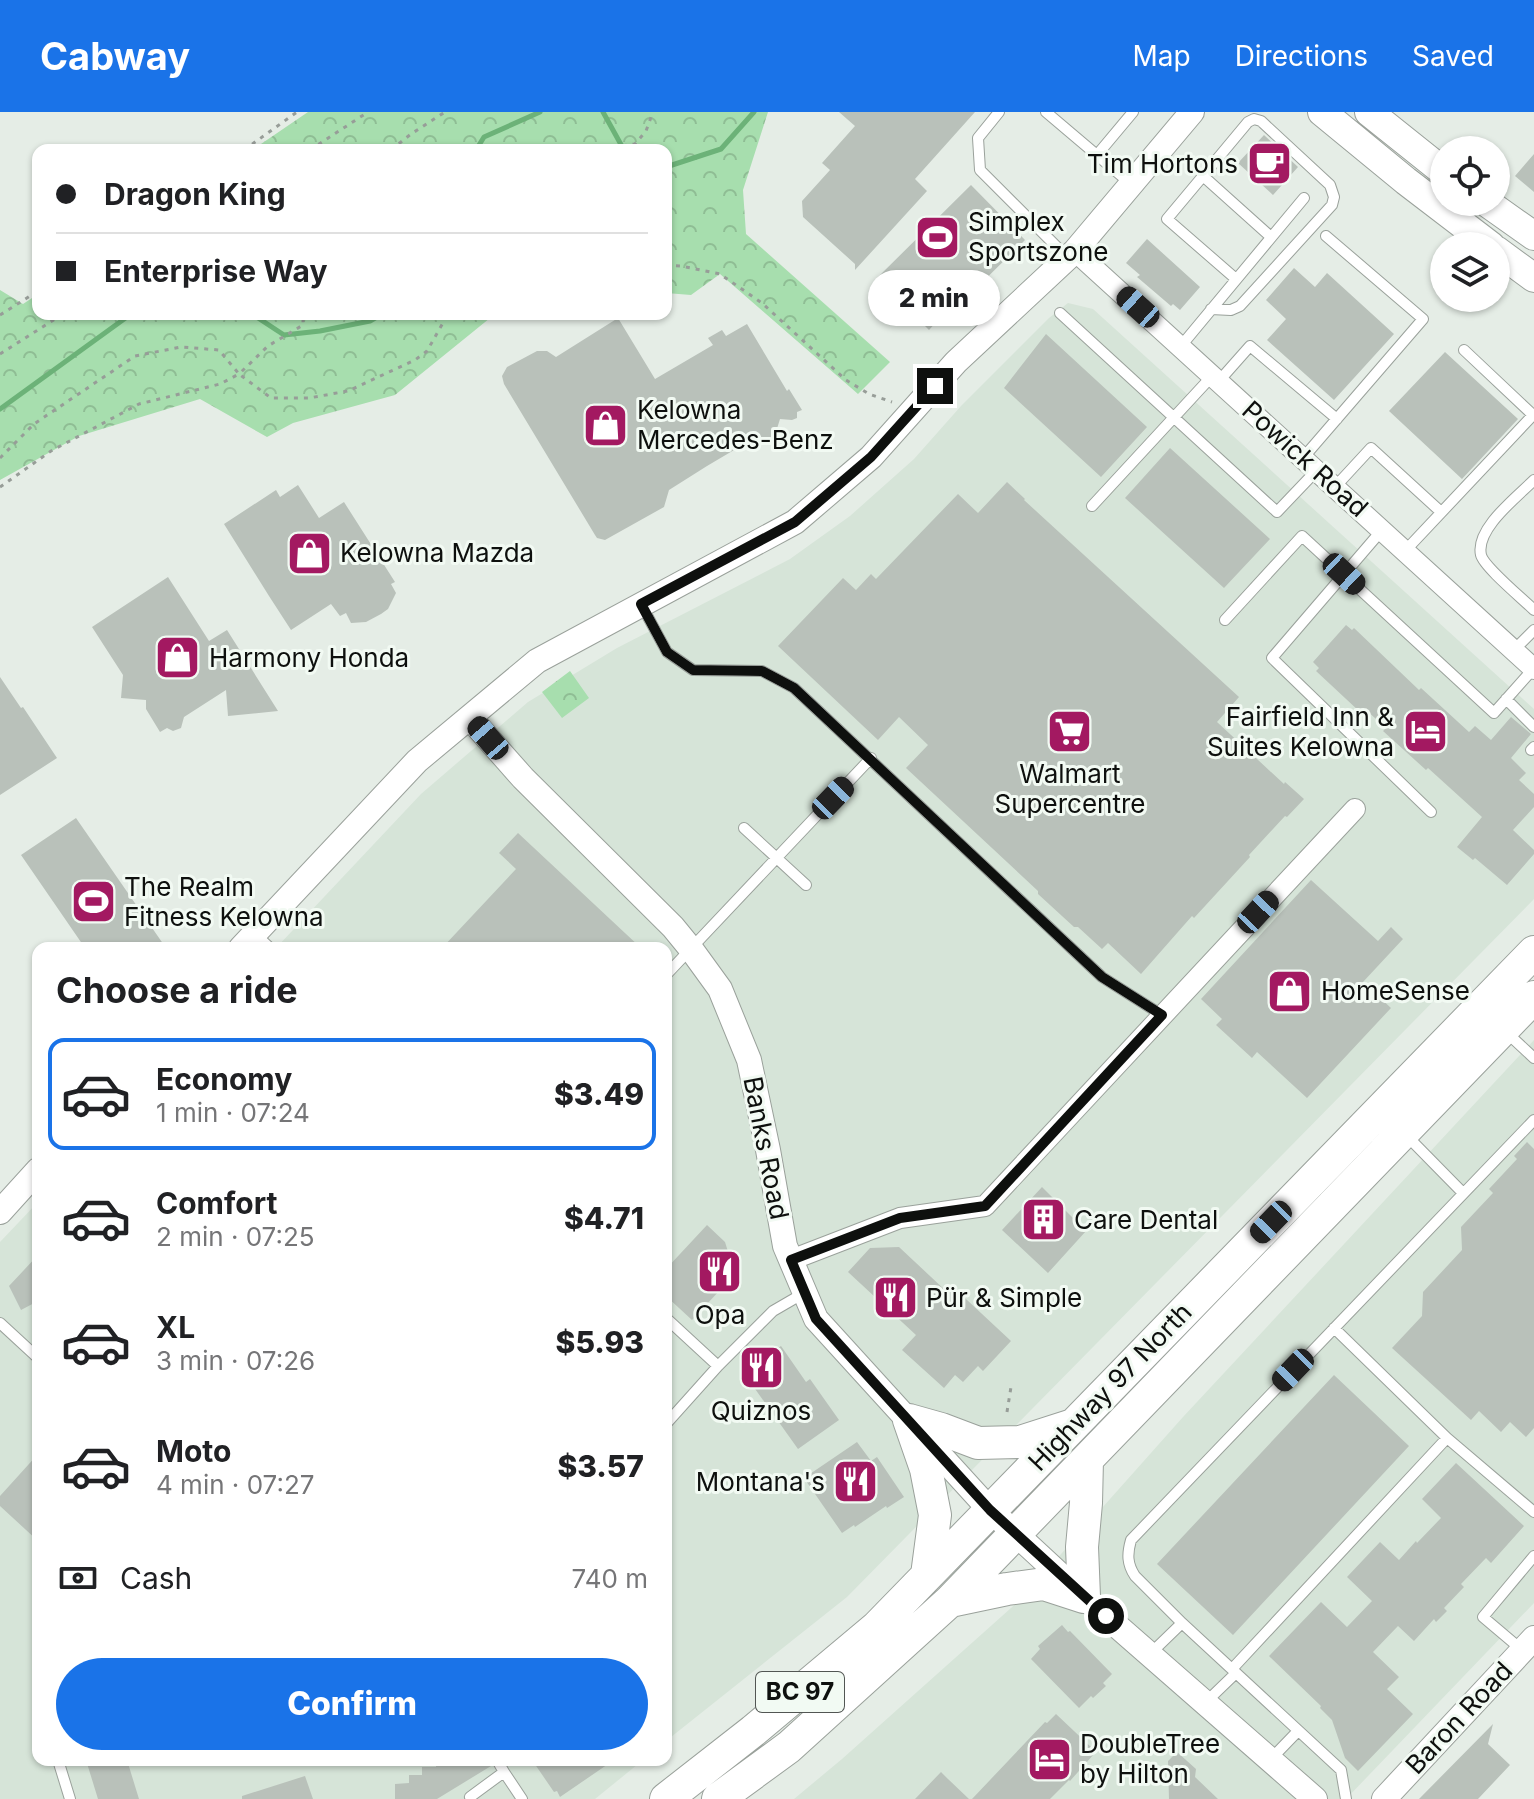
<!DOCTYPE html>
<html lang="en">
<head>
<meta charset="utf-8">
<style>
	:root { --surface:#fff; --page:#f6f6f6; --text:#202124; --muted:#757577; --line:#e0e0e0; --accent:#1a73e8 }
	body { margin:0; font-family:Inter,sans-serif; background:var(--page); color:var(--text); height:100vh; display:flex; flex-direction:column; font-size:30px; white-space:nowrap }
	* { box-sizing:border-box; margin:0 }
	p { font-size:26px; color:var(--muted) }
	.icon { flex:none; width:44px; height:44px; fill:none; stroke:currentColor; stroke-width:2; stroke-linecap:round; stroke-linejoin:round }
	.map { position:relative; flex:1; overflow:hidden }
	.panel { position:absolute; left:32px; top:830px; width:640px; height:824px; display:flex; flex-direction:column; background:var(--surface); border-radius:16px; box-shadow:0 2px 6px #0004 }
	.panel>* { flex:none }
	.banner { position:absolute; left:32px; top:32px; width:640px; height:176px; border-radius:16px; box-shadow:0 2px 6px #0004; display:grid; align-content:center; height:176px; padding:0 24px; background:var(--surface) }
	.tools { position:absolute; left:1430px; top:24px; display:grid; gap:16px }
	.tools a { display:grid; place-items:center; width:80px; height:80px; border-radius:50%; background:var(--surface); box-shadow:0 2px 6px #0004; font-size:40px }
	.end { position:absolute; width:36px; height:36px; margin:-18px; border:10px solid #0e100e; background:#fff; box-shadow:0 0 0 4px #fff }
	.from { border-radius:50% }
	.bubble { position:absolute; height:56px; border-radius:28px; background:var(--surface); box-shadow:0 2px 6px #0004; font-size:26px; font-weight:800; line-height:56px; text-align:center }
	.car { position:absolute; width:24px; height:48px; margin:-24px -12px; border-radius:10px; box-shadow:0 0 6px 2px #0007; background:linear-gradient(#222 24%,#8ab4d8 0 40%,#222 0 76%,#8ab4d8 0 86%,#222 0) }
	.banner b { display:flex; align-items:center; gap:28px; height:76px; font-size:30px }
	.banner b+b { border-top:2px solid var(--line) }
	.banner i { width:20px; height:20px; background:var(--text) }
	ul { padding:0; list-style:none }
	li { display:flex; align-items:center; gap:24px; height:112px; margin:0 16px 12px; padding:0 8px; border:4px solid transparent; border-radius:16px }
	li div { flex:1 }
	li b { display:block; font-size:30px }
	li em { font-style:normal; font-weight:800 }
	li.active { border-color:var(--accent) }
	li>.icon { width:72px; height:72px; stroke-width:1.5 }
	h2 { padding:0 24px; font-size:36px; line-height:96px }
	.pay { display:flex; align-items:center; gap:20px; height:88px; padding:0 24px; font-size:30px }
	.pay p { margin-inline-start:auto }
	.primary-button { display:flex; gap:16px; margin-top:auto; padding:16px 24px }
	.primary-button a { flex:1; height:92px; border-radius:48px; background:var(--accent); color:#fff; font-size:32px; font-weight:800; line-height:92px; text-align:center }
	header { display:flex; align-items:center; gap:48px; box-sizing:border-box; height:112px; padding:0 40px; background:var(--accent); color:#fff }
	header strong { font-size:38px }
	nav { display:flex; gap:44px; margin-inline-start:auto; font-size:28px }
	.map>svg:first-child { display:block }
	.built { fill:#d6e4d8 }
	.forest { fill:url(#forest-crowns) }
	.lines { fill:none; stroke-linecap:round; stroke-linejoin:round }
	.stream { stroke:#6cb278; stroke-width:5 }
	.building { fill:#b9c1ba }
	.service-casing { stroke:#9aa19b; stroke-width:12 }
	.minor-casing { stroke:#9aa19b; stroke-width:22 }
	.tertiary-casing { stroke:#9aa19b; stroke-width:26 }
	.secondary-casing { stroke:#9aa19b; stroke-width:30 }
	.trunk-casing { stroke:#9aa19b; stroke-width:34 }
	.path { stroke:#979d98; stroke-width:3; stroke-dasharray:4 6; stroke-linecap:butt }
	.service { stroke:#fff; stroke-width:10 }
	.minor { stroke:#fff; stroke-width:20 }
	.tertiary { stroke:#fff; stroke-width:24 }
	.secondary { stroke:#fff; stroke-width:28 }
	.trunk { stroke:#fff; stroke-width:32 }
	.route { stroke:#0e100e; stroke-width:10 }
	.labels { text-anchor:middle; stroke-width:6; stroke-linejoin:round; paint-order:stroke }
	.shield { fill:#f2faf3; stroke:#525653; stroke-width:2 }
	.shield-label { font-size:24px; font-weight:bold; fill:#0e100e }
	.poi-label { font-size:26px; fill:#0e100e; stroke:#f2faf3; text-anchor:start }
	.street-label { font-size:26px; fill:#0e100e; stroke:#f2faf3 }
</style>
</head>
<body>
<header>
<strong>Cabway</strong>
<nav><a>Map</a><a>Directions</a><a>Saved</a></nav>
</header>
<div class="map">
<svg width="1534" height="1687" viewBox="0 0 1534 1687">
	<defs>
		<pattern id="forest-crowns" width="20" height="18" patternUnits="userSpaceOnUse" patternTransform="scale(2)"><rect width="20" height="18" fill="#a7deae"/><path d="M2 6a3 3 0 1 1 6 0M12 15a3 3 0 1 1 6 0" fill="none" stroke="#8fbd94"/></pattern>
	</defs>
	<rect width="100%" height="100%" fill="#e5ede6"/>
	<path class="built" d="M1068,191L1093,197L1534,597V787L847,1485L666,1629V836H276L421,682L528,590L617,536L790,447L850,404L914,347L961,294L1049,206Z
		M1534,928V1491L1346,1687H794L842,1647L1021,1487L1183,1305Z
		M38,1090V1648H643L595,1687H0V1130Z"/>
	<path class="forest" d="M308,0H768L743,78L746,122L890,250L858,282L720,162L691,183L666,181V38H252Z
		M0,178L23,192L38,182V202H495L395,283L293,311L267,325L200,287L79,324L0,368Z
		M570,559L589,586L562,606L542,580Z"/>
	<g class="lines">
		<path class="stream" d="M603,0L624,38
			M476,38L484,25L540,0
			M666,55L721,37L754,0
			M252,202L284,223L320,219L370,209L382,202
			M0,297L131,202"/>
	</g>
	<path class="building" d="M839,0H975L915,67L927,79L855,158V152L803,105L802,89L830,58L822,51L855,14Z
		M1264,23L1298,55L1273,83L1238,51Z
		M1534,42V80L1515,64Z
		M971,73L1025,128L941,211L938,208L929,218L877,166Z
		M1147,127L1200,175L1180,198L1173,192L1171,194L1137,165L1140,163L1126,151Z
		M1294,156L1315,175L1327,161L1394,222L1334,288L1267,228L1286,207L1266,188Z
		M618,206L655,267L713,233L708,226L722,218L726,224L747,212L787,279L789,277L802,298L797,300V306L792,308L780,307L775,323L768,331H758L751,328L707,354L669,378L664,395L605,428L597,426L595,423L504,272L502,264L507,255L537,239H547L556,245Z
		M1046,222L1147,315L1101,365L1004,276Z
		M1445,240L1518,307L1462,367L1389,299Z
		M1170,336L1270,427L1224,476L1125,386Z
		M1007,370L1025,387L1024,388L1239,585L1217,610L1284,672L1285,670L1304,687L1287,705L1285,704L1249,743L1250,745L1194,806L1192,804L1141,862L1108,831L1102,837L1078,815H1074L1038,782V779L906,656L928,633L899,605L878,628L778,534L843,466L856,478L871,462L876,467L958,382L978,401Z
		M298,373L319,406L344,390L395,470L391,472L396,481L388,497L381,502L366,510L351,511L346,501L340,504L331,492L291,518L269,484L224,412L276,378L280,385Z
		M168,465L209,529L227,518L278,599L228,604L226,578L184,605L181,616L173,619L167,616L160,620L146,597V588L121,586L123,563L92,515Z
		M1346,513L1352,518L1354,516L1419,578L1421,576L1469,620L1475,614L1491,628L1511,605L1531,622L1511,646L1526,661L1519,668L1534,682V695L1513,718L1534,738V742L1507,773L1475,746L1473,748L1457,735L1482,705L1428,656L1426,658L1383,619L1386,616L1365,597L1360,600L1316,559L1319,556L1313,550Z
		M0,565L21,596L23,595L57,646L0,683Z
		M76,706L166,836H85L21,743Z
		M518,721L641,836H442L516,757L499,741Z
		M1311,768L1378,829L1391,815L1403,827L1363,870L1391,896L1307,986L1257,940L1252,946L1216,913L1222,907L1201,887Z
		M1527,1030L1534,1037V1316L1526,1325L1510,1310L1501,1320L1479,1299L1471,1308L1392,1236L1422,1204L1423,1180L1462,1138L1461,1115L1493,1081L1489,1077L1517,1047L1514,1044Z
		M1042,1075L1086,1119L1048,1161L1002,1118Z
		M707,1113L725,1130L735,1162L692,1208L666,1184V1157Z
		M899,1135L946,1179L952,1174L1011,1229L983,1259L978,1254L963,1270L955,1263L944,1276L902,1238L916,1223L848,1160L870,1136Z
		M38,1143V1189L21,1198L9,1174Z
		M781,1234L806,1270L810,1267L839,1308L798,1337L743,1260Z
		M1334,1263L1409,1334L1233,1523L1157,1452Z
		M857,1330L871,1349L877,1345L904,1385L887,1396L886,1394L855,1415L854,1413L842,1421L804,1366Z
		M38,1342V1429L0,1394V1384Z
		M1456,1351L1524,1414L1491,1451L1486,1446L1461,1472L1464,1475L1444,1496L1447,1499L1436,1510L1434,1507L1414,1529L1398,1514L1373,1540L1399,1565L1387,1577L1413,1602L1358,1659L1345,1646L1332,1608L1320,1596L1321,1594L1269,1544L1321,1490L1347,1515L1372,1489L1347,1465L1380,1430L1399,1448L1416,1429L1417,1431L1441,1406L1422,1387Z
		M1062,1513L1068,1520L1070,1519L1112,1562L1103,1571L1106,1574L1093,1586L1091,1584L1079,1596L1031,1547L1040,1537L1038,1534Z
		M1056,1602L1092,1636L1090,1638L1094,1642L1070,1669L1069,1668L1050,1687H972L1045,1610L1047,1611Z
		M1493,1612L1488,1632L1510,1653L1478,1687H1419Z
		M1177,1640L1196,1657L1195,1665L1218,1687H1169L1168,1649Z
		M86,1648H127L139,1687H98Z
		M436,1648H489L491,1654L437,1687H395V1672L409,1671V1663H422V1655H436Z
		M532,1648H614L560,1685L557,1679L554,1680Z
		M941,1660L948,1667L969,1687H915Z
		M305,1664L313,1687H242V1684Z"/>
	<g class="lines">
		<defs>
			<path id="service" d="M999,0L978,26L980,58L1068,146
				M1046,0L1131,72
				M1097,43L1133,0
				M1203,64L1248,10L1254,7L1261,9L1330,73L1334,85L1332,93L1240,194L1231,198L1211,197
				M1236,167L1167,107L1203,64L1271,125
				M1060,201L1277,400L1317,358
				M1181,234L1304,86
				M1219,269L1250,234L1337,307
				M1303,346L1423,207L1326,124
				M1534,368C1517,385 1475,417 1481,443C1484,455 1523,487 1534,498
				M1335,375L1371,336L1441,400
				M1092,394L1213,263
				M1382,418L1272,546L1431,700
				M1405,439L1533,303L1464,238
				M642,494L667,540L693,558L762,559L794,576L1102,865L1162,903
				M1225,508L1302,424L1494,601L1534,556
				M1514,538L1534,518
				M1506,587L1534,615
				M1531,638L1534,635
				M744,716L806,773
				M256,823L270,836
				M666,863L871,646
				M1505,919L1534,946
				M1405,1022L1463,1081
				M666,1206L718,1254L666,1312
				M0,1211L38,1246
				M1334,1216L1447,1326
				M718,1254L773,1199L804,1181
				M1182,1511L1135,1464C1127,1452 1127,1442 1131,1428L1534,1008
				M1522,1538L1483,1505L1534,1444
				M1150,1542L1182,1511L1341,1658L1346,1687
				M1232,1557L1447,1326L1534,1400
				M1206,1590L1236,1561
				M58,1648L70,1687
				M1270,1648L1298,1619
				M504,1660L522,1687
				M471,1687L470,1685L504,1660L497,1648"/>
			<path id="minor" d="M1075,139L1534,557
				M791,1148L900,1106L985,1094L1355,697"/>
			<path id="tertiary" d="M470,606L523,666L673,815L691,837L720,877L749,948L768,1038L785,1134L816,1207L990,1398L1084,1485L1315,1687
				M241,836L417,649L537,549L795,410L871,345L956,250L1075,139L1192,0
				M0,1100L38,1058
				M1384,1687L1534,1526"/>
			<path id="secondary" d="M1322,0L1406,69L1491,134
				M1369,0L1444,60
				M1486,90L1534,124
				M1496,138L1534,166"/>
			<path id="trunk" d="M909,1308L941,1317L978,1331L1020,1330L1070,1314
				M909,1308L926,1357L935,1403L927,1463
				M950,1489L1007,1477L1044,1472L1084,1485L1082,1435L1086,1391L1087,1348
				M666,1687L753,1619L877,1515L1534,840
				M718,1687L789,1635L950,1489L1534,885"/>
		</defs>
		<use href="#service" class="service-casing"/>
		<use href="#minor" class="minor-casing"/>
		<use href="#tertiary" class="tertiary-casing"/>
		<use href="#secondary" class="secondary-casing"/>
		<use href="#trunk" class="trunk-casing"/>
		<path class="path" d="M244,38L297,0
			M310,38L368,0
			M391,38L411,22L445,0
			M593,38L635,32L646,19L653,0
			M666,153L681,154L720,162L762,191L846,268L869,282L892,290
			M0,203L38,179
			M0,242L63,202
			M0,346L34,312L135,244L181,235L219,238L239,262L268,234L303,213V202
			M0,375L51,339L139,292L220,272L239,262L271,286H309L348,279L415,248L427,239L448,202
			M1007,1300L1011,1275"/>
		<use href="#service" class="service"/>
		<use href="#minor" class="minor"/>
		<use href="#tertiary" class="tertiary"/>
		<use href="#secondary" class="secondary"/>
		<use href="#trunk" class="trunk"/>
	</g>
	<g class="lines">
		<path class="route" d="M935,274L871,345L795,410L641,492L667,540L693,558L762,559L794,576L1102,865L1162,903L985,1094L900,1106L791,1148L816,1207L990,1398L1106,1504"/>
	</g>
	<defs>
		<symbol id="cafe-square" viewBox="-11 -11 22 22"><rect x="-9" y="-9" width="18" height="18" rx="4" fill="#a31961" stroke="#f2faf3"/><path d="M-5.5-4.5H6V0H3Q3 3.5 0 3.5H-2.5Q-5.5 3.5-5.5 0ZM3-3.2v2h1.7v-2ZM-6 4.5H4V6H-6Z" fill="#fff"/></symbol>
		<symbol id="stadium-square" viewBox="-11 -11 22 22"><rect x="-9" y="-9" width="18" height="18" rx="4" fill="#a31961" stroke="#f2faf3"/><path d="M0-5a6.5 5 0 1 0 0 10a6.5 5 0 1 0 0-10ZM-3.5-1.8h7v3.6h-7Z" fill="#fff"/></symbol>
		<symbol id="shop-square" viewBox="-11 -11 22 22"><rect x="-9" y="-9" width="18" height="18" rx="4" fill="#a31961" stroke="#f2faf3"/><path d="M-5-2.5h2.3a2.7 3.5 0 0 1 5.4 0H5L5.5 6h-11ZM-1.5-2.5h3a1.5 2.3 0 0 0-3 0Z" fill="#fff"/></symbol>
		<symbol id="supermarket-square" viewBox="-11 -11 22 22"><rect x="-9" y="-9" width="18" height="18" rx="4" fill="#a31961" stroke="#f2faf3"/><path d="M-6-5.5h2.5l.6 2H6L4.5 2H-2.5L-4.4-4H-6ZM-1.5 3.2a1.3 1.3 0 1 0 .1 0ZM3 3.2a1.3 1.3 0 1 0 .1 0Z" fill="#fff"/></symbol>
		<symbol id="hotel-square" viewBox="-11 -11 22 22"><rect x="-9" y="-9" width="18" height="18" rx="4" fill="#a31961" stroke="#f2faf3"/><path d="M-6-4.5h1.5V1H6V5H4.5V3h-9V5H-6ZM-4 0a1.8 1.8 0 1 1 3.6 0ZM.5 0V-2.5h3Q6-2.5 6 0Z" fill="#fff"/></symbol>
		<symbol id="building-square" viewBox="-11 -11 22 22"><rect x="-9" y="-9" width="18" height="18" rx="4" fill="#a31961" stroke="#f2faf3"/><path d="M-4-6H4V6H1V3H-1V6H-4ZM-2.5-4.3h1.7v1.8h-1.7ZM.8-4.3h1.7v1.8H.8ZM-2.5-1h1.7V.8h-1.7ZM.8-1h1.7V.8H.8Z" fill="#fff"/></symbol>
		<symbol id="restaurant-square" viewBox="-11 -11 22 22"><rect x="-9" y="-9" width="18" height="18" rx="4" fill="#a31961" stroke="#f2faf3"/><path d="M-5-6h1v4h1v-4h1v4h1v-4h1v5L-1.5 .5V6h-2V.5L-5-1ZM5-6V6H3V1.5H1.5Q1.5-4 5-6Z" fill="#fff"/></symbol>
	</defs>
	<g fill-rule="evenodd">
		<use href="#cafe-square" x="1244" y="26" width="51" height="51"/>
		<use href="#stadium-square" x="912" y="100" width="51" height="51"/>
		<use href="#shop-square" x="580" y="288" width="51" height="51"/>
		<use href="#shop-square" x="284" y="416" width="51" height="51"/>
		<use href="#shop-square" x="152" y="520" width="51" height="51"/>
		<use href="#supermarket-square" x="1044" y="594" width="51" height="51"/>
		<use href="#hotel-square" x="1400" y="594" width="51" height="51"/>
		<use href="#stadium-square" x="68" y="764" width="51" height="51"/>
		<use href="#shop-square" x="1264" y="854" width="51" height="51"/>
		<use href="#building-square" x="1018" y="1082" width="51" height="51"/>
		<use href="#restaurant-square" x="694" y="1134" width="51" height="51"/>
		<use href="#restaurant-square" x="870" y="1160" width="51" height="51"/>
		<use href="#restaurant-square" x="736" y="1230" width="51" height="51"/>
		<use href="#restaurant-square" x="830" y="1344" width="51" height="51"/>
		<use href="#hotel-square" x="1024" y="1622" width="51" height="51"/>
	</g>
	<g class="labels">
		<rect class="shield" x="756" y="1560" width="88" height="40" rx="6"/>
		<g class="shield-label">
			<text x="800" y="1588">BC 97</text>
		</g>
		<g class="poi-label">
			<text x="1238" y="61" text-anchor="end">Tim Hortons</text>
			<text x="968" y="119">Simplex<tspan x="968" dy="30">Sportszone</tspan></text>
			<text x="637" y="307">Kelowna<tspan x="637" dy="30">Mercedes-Benz</tspan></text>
			<text x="340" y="450">Kelowna Mazda</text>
			<text x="209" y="555">Harmony Honda</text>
			<text x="1394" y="614" text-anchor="end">Fairfield Inn &amp;<tspan x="1394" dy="30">Suites Kelowna</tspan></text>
			<text x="1070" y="671" text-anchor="middle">Walmart<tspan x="1070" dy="30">Supercentre</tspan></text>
			<text x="124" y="784">The Realm<tspan x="124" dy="30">Fitness Kelowna</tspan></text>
			<text x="1321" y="888">HomeSense</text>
			<text x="1074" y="1117">Care Dental</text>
			<text x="926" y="1195">Pür &amp; Simple</text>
			<text x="720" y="1212" text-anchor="middle">Opa</text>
			<text x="761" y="1308" text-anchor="middle">Quiznos</text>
			<text x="825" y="1379" text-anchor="end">Montana's</text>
			<text x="1080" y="1641">DoubleTree<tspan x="1080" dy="30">by Hilton</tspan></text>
		</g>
		<g class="street-label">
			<text transform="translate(1305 347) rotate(42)" y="9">Powick Road</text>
			<text transform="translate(766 1036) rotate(79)" y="9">Banks Road</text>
			<text transform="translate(1110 1275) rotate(-46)" y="9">Highway 97 North</text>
			<text transform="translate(1459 1606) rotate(-47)" y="9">Baron Road</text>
		</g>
	</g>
</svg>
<div class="tools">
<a><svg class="icon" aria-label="locate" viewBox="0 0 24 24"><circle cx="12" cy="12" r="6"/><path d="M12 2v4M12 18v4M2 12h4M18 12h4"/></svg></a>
<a><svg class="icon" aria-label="layers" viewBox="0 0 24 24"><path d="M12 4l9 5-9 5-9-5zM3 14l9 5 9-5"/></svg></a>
</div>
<i class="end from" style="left:1106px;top:1504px"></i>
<i class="end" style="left:935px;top:274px"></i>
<div class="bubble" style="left:868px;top:158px;width:132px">2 min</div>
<i class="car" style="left:1138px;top:195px;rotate:312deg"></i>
<i class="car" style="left:1344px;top:462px;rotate:133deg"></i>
<i class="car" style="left:488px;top:626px;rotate:319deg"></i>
<i class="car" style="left:833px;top:686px;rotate:44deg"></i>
<i class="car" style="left:1258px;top:800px;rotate:43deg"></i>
<i class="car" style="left:1271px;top:1110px;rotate:224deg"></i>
<i class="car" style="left:1293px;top:1258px;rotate:224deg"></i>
<div class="banner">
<b><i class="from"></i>Dragon King</b>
<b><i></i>Enterprise Way</b>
</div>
<section class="panel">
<h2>Choose a ride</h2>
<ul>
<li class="active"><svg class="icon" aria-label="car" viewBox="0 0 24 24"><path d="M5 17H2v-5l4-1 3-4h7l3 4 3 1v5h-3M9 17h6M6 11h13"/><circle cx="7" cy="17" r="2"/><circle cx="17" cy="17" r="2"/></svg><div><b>Economy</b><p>1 min · 07:24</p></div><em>$3.49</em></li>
<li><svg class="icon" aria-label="car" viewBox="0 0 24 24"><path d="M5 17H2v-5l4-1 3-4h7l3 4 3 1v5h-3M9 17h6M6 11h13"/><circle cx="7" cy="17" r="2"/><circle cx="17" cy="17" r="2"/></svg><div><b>Comfort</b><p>2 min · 07:25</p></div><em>$4.71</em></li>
<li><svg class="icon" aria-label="car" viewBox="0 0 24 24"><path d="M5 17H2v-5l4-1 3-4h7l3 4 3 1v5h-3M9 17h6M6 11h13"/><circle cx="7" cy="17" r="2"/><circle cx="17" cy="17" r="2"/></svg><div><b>XL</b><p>3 min · 07:26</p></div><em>$5.93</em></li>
<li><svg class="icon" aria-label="car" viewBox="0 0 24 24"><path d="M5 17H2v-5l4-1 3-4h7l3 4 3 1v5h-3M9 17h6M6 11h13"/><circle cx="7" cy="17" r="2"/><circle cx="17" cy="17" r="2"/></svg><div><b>Moto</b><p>4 min · 07:27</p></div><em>$3.57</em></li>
</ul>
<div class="pay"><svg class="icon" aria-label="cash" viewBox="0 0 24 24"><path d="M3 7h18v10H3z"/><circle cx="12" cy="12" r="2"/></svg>Cash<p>740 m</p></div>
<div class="primary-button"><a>Confirm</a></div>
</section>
</div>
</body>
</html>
